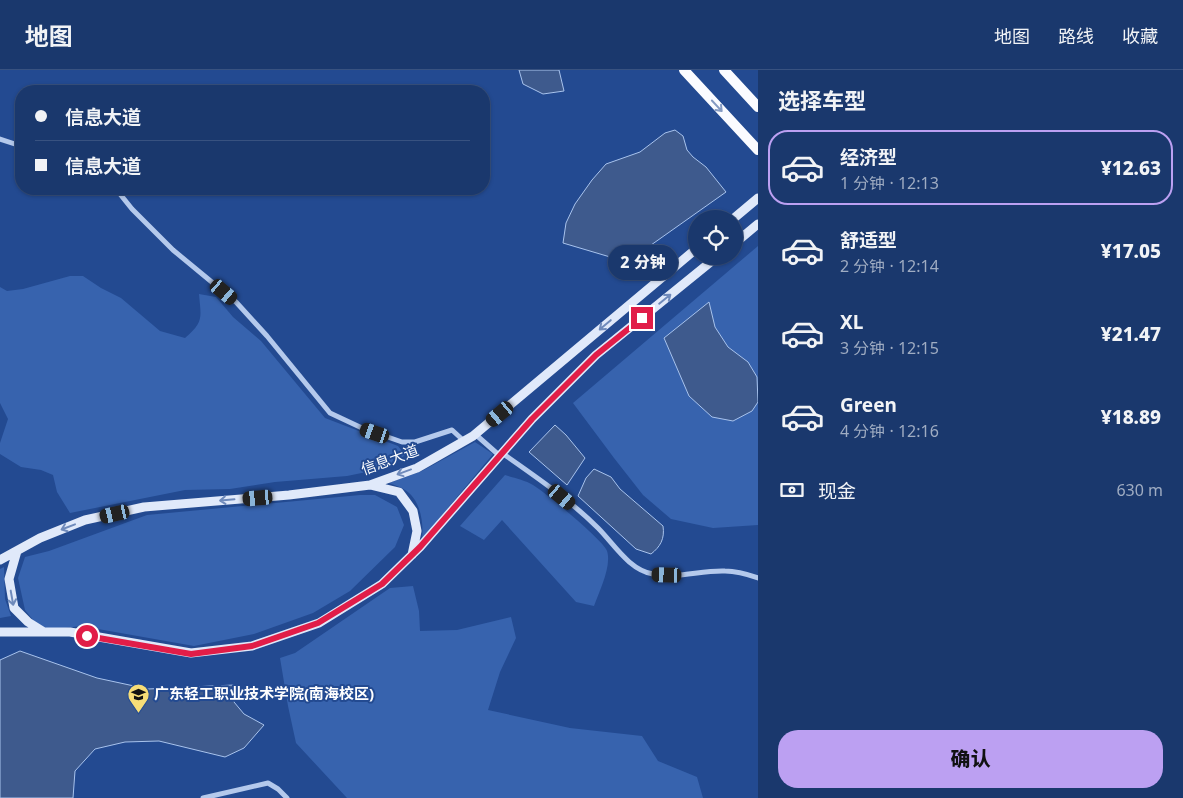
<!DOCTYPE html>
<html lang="zh">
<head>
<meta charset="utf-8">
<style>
	:root { --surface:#1a386d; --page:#274375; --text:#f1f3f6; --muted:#9facc2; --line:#385280; --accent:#bca0f2 }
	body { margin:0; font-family:"Noto Sans","Noto Sans SC",sans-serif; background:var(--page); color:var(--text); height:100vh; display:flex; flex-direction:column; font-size:19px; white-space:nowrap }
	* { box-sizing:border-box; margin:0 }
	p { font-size:16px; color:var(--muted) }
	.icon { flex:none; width:28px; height:28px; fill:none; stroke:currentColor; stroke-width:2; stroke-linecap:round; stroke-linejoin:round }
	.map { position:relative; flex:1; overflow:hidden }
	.details { display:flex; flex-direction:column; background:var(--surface); width:425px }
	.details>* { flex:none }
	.banner { position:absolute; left:15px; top:15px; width:475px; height:110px; border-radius:20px; box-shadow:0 1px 4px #0004,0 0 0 1px var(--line); display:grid; align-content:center; height:110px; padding:0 20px; background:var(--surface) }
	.controls { position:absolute; left:688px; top:140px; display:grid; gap:10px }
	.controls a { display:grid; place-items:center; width:55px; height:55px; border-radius:50%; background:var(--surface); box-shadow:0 1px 4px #0004,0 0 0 1px var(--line); font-size:25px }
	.end { position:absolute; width:22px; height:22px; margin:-11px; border:6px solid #e11d48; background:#fff; box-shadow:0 0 0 2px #fff }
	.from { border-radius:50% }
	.bubble { position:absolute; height:35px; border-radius:18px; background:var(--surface); box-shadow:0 1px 4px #0004,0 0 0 1px var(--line); font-size:16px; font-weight:800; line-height:35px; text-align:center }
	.car { position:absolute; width:15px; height:30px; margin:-15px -8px; border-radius:6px; box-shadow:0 0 4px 1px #0007; background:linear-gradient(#222 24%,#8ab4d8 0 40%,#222 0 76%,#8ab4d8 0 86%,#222 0) }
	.banner b { display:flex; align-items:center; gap:18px; height:48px; font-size:19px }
	.banner b+b { border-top:1px solid var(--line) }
	.banner i { width:12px; height:12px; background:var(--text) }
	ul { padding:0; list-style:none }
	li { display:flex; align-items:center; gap:15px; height:75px; margin:0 10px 8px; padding:0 10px; border:2px solid transparent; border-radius:20px }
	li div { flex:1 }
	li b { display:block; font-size:19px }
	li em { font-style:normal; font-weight:800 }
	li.selected { border-color:var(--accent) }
	li>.icon { width:45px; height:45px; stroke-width:1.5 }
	h2 { padding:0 20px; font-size:22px; line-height:60px }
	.pay { display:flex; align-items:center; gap:12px; height:55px; padding:0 20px; font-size:19px }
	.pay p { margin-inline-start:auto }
	.cta { display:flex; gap:10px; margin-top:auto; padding:10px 20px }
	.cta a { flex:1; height:58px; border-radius:20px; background:var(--accent); color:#111; font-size:20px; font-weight:800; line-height:58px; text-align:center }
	header { display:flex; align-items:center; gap:30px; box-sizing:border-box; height:70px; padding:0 25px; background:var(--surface); border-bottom:1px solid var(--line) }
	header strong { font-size:24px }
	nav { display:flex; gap:28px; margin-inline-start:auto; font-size:18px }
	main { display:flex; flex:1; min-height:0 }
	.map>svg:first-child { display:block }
	.green { fill:#3763ae }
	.water { fill:#3e5a8d; stroke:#a8c3ed }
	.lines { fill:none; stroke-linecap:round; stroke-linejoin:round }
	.street { stroke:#b4c9ec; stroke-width:5 }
	.secondary { stroke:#e0e9fa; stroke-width:9 }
	.primary { stroke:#fafbff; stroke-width:10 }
	.oneway { stroke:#849ac2 }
	.oneway2 { stroke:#6f8abb }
	.route { stroke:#e11d48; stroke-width:6 }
	.labels { text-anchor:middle; stroke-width:4; stroke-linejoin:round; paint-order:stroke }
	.street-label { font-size:15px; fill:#fff; stroke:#234a91 }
	.poi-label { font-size:15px; font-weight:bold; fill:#fff; stroke:#234a91; text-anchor:start }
</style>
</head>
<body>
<header>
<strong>地图</strong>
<nav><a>地图</a><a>路线</a><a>收藏</a></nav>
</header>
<main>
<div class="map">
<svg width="758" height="728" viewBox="0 0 758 728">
	<rect width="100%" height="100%" fill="#234a91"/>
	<path class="green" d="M758,176V455L713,458L671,449L643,425L614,388L573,333Z
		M70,206H83L101,218L121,228L160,261L185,268C204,252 201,248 199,224L216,227L233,247L261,271L325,348L398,376L405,385L391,397L347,406L275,412L230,419L185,420L70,443L57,422L53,405L41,400L21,397L0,384V373L8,349L0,333V217L7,221L23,219Z
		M475,372L493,384L422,469C424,452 420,429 405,420C401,417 394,415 389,413L422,401Z
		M505,405C514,408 525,410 533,415C545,422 605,472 607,481C612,496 599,522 594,536L576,532L502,450L484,470L460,456Z
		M360,425H375L397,437L404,455L395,477L350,521L313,543L254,564L194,576L81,556L42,561L25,540L18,508L25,487L49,481L147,445Z
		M4,497L5,529L11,546L0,548V499Z
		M413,516L419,541L420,561L457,560L511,547L516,568L500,602L488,640L570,658L642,666L658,691L697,707L703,728H347L296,673L288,636L280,588L295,583L390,518Z"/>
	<path class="water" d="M519,0H559L564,21L543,24L523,14Z
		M675,60L683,66L687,80L693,87L706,97L726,122L627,192L563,173L566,153L575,134L592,110L606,94L640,82L665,63Z
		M709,232L715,257L728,277L748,292L757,307L758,332L752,341L733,351L712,347L689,326L664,268Z
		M555,355L566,365L585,388L567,415L529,382Z
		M594,399L611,407L620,419L663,456C665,469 660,477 651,484L636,479L578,426L586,408Z
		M20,581L97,608L148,619L234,615V632L244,644L264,655L244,678L225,687L159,671L125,672L95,679L75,701L73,728H0V590Z"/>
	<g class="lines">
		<path class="street" d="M0,69L21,76
			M116,119L132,139L173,180L236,232L267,266L330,343L362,358L402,372H415L452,360L464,371
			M475,364L500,386
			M502,383C535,406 570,430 598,458C614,474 629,500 653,504C677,509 701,500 725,501C737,501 747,504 758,508
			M203,728L268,713L278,719L287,728"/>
		<path class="secondary" d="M733,149L758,128
			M734,174L758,154
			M370,415L399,422L413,441L417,461L412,485
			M17,481L9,509L14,538L28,552L44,562
			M0,490L40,468L85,450L144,437L289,425L370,415L417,398L473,366L696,179
			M0,562H70L191,583L252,576L319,553L382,514L420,477L532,349L596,285L718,186"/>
		<path class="primary" d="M684,0L758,80
			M724,0L758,37"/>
	</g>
	<defs><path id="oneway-shaft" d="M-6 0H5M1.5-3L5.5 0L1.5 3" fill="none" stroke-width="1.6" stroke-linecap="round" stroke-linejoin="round" transform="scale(1.25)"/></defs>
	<use class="oneway" href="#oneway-shaft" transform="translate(717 36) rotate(47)"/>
	<g class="oneway2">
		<use href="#oneway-shaft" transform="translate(665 229) rotate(-39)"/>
		<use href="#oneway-shaft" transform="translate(605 255) rotate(140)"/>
		<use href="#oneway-shaft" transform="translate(404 402) rotate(160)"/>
		<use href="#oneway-shaft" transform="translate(227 430) rotate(175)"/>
		<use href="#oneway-shaft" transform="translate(68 457) rotate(159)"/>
		<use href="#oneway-shaft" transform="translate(12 528) rotate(80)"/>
	</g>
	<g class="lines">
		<path class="route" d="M87,566L191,584L252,576L318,553L382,514L420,477L532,349L596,285L642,248"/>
	</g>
	<defs>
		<symbol id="university-pin" viewBox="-11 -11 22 30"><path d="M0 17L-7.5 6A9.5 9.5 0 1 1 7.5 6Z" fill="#f7dd77" stroke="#234a91"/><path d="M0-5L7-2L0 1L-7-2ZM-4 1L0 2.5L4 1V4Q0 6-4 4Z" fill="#111"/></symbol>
	</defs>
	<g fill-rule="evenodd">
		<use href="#university-pin" x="126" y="612" width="25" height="34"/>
	</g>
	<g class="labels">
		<g class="street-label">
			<text transform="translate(390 390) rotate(-20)" y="5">信息大道</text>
		</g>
		<g class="poi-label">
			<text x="154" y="629">广东轻工职业技术学院(南海校区)</text>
		</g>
	</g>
</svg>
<div class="controls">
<a><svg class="icon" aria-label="locate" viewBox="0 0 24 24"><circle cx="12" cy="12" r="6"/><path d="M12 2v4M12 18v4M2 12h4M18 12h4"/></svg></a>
</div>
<i class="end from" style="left:87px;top:566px"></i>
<i class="end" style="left:642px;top:248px"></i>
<div class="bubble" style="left:608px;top:175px;width:70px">2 分钟</div>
<i class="car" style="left:224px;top:222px;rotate:130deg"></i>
<i class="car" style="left:500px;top:344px;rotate:230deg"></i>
<i class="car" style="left:375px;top:363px;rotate:289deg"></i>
<i class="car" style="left:562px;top:427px;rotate:130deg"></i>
<i class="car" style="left:258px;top:428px;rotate:265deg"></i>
<i class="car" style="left:115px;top:444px;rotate:257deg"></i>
<i class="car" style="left:667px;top:505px;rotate:272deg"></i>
<div class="banner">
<b><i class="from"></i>信息大道</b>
<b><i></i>信息大道</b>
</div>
</div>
<section class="details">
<h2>选择车型</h2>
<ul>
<li class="selected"><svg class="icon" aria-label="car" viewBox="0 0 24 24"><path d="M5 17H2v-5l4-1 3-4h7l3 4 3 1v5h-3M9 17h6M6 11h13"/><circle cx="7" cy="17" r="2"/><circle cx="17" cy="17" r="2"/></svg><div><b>经济型</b><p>1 分钟 · 12:13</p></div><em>¥12.63</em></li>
<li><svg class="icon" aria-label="car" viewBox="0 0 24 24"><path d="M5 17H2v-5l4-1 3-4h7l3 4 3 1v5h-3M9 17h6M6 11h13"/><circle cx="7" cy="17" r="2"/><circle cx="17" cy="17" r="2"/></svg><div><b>舒适型</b><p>2 分钟 · 12:14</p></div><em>¥17.05</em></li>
<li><svg class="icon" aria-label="car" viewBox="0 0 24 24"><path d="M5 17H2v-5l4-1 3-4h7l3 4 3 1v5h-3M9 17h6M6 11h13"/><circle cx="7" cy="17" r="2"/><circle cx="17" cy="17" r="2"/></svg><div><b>XL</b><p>3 分钟 · 12:15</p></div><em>¥21.47</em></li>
<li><svg class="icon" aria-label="car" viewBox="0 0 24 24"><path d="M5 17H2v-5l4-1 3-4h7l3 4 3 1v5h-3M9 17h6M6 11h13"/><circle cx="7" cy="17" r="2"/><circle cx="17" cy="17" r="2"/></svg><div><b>Green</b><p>4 分钟 · 12:16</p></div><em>¥18.89</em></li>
</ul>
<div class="pay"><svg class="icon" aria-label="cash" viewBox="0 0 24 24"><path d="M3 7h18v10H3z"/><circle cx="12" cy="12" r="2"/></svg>现金<p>630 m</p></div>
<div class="cta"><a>确认</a></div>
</section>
</main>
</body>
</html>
